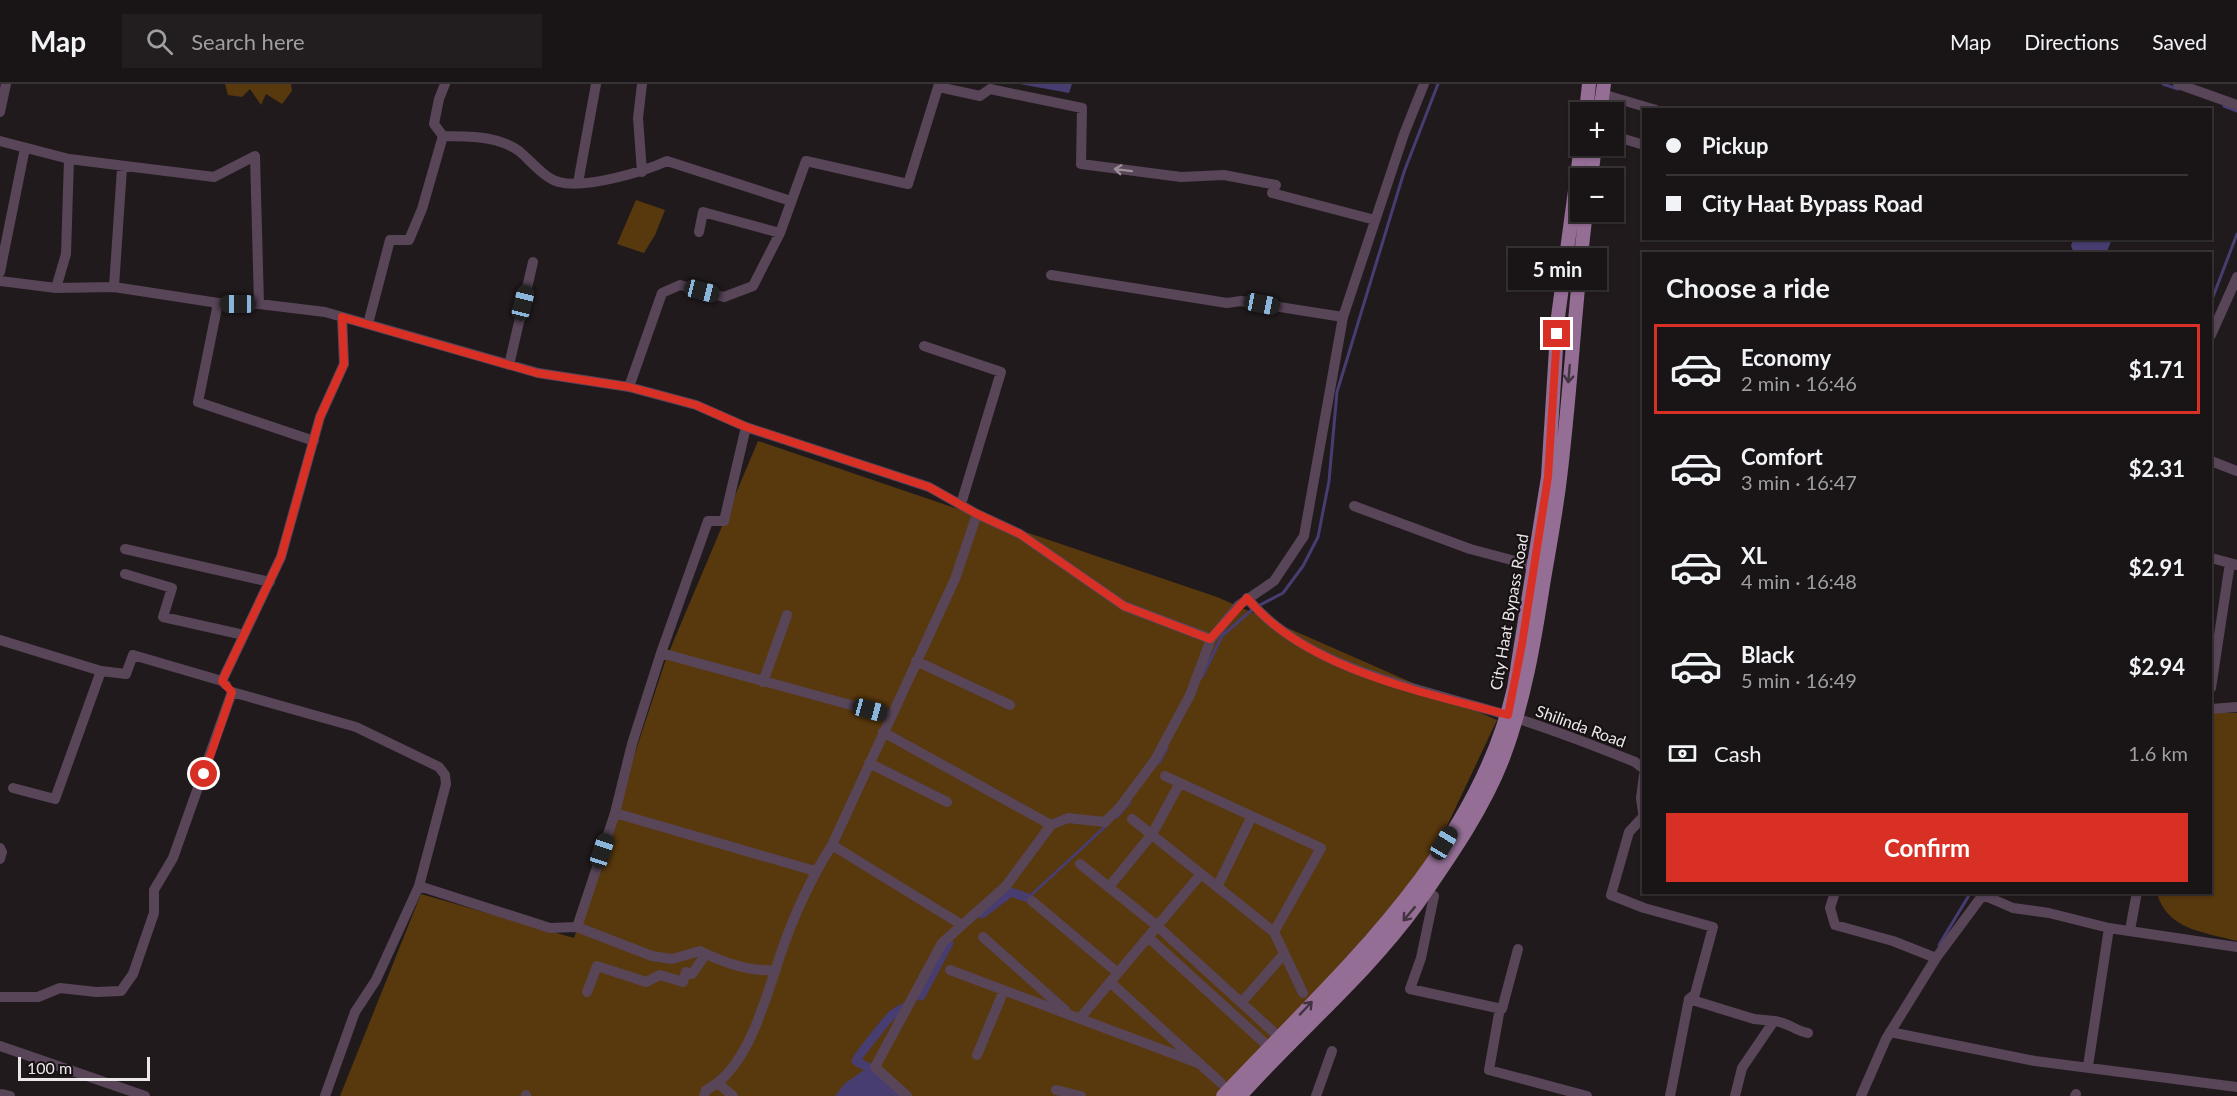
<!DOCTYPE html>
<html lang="en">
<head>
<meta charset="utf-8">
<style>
	:root { --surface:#191415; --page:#221d1e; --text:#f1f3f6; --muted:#9f9ea0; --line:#373334; --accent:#d93025 }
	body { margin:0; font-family:Lato,sans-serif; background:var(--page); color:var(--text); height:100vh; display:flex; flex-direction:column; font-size:22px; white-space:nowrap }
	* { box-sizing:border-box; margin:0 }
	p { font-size:20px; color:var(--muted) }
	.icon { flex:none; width:33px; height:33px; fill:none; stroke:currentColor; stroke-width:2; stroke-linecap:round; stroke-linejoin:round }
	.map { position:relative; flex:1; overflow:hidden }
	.drawer { position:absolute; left:1642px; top:168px; width:570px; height:642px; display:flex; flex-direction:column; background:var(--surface); border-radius:0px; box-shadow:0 2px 4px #0004,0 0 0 2px var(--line) }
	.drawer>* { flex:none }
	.hud { position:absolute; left:1642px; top:24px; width:570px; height:132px; border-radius:0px; box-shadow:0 2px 4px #0004,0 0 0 2px var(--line); display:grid; align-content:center; height:132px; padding:0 24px; background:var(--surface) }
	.buttons { position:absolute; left:1570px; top:18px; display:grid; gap:12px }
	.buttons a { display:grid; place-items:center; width:54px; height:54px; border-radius:0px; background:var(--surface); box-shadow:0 2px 4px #0004,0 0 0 2px var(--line); font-size:30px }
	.scale { position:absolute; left:18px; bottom:15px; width:132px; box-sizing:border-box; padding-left:6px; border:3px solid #ece8e9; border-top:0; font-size:16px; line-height:21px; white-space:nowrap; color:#ece8e9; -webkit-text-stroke:4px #171113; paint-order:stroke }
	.end { position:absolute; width:27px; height:27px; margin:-14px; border:8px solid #d93025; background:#fff; box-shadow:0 0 0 3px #fff }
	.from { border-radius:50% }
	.bubble { position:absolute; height:42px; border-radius:0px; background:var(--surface); box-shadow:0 2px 4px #0004,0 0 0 2px var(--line); font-size:20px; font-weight:700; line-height:42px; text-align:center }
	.car { position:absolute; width:18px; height:36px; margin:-18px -9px; border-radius:8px; box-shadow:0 0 4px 2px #0007; background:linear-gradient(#222 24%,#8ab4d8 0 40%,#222 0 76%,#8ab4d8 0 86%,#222 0) }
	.hud b { display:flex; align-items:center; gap:21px; height:57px; font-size:22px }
	.hud b+b { border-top:2px solid var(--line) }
	.hud i { width:15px; height:15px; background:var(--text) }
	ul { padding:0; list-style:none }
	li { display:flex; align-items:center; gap:18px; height:90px; margin:0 12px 9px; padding:0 12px; border:3px solid transparent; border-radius:0px }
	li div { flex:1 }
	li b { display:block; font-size:22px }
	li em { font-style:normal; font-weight:700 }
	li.on { border-color:var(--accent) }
	li>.icon { width:54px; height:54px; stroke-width:1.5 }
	h2 { padding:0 24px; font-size:27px; line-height:72px }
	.pay { display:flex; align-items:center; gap:15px; height:66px; padding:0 24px; font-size:22px }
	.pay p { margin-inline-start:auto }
	.primary-button { display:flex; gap:12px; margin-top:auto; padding:12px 24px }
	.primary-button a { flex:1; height:69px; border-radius:0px; background:var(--accent); color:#fff; font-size:24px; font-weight:700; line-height:69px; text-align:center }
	header { display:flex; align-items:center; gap:36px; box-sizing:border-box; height:84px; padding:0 30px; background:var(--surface); border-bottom:2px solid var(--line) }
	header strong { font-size:28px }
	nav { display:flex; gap:33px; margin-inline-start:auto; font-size:21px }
	.search { width:420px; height:54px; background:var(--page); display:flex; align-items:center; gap:15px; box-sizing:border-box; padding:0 21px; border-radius:0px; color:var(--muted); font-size:22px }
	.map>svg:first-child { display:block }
	.green { fill:#58380d }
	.water { fill:#473d71 }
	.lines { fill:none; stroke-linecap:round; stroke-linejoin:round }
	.stream { stroke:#473d71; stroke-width:3 }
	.canal { stroke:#473d71; stroke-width:9 }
	.minor { stroke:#584558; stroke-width:10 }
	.major { stroke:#946e95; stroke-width:14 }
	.oneway { stroke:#9b8e99 }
	.oneway2 { stroke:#433240 }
	.route { stroke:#d93025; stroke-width:8 }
	.labels { text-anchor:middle; stroke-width:4.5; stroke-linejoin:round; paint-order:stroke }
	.street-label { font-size:16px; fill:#ece8e9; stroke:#171113 }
</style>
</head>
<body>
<header>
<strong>Map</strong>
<div class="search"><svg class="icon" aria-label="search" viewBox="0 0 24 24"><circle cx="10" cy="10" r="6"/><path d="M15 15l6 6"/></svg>Search here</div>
<nav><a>Map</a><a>Directions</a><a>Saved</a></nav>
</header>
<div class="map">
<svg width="2237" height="1012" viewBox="0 0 2237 1012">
	<rect width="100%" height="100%" fill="#211a1c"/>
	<path class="green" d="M225,0H291L292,7L282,20L266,10L261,21L250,5L242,13L228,11Z
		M636,116L665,126L655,151L644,169L617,160Z
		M758,357L1217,513L1497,636L1429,780L1223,1012H340L421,810L574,854L666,575Z
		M2211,629H2237V857C2204,848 2167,846 2157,809L2211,808Z"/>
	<path class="water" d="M1020,0H1072L1069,9Z
		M2073,155V154L2112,155L2106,170L2074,169L2071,162Z
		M864,986L878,994L891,1012H835L844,1000Z"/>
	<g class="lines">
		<path class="stream" d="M2163,0L2178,5
			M2224,22L2237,27
			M2211,218L2237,150
			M1202,593L1222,552L1254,524L1283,509L1303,482L1318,453L1329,397L1337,308L1404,88L1438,0
			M1159,679L1167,664
			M1117,733L1130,718
			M1028,814L1107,741
			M1939,861L1971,808"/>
		<path class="canal" d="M982,830L1011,808L1028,814
			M921,912L949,859
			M898,1012L871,985L856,977C857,973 887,936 892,931C897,927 904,924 909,921"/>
		<path class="minor" d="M642,0L638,34L642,88
			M2178,0L2237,21
			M939,3L980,12L990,5L1082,24L1081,80L1181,93L1224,91L1276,101L1272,109L1375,136
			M1602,10L1656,26
			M0,28L6,0
			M443,52C469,53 497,51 519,67C530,76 545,95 559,98C585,105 643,88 667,77L791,117
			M1614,52L1644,61
			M0,57L69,75L214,93L255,72L259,220
			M578,99L596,0
			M699,148L703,128L780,149
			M0,188L25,64
			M1051,191L1227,219L1241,217L1343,233
			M0,197L56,204L114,203L218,219L259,220L325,228L538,289L629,303L696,321L746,343L929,403L977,430L1020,450L1124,522L1211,555
			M114,203L122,84
			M56,204L66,170L69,75
			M218,219L198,318L314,357
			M368,240L390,156H409L422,125L443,52L434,40L439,15L445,0
			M2211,251L2237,193
			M924,262L1001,288L961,420
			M509,281L533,178
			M629,303L662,209L680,201L724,213L753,202L780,149L806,77L908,100L939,0
			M2211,377L2237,387
			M1354,422L1470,465L1534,482
			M125,465L270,498
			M2211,474L2237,481
			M125,490L172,504L163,533L244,551
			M1247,514C1308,587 1420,604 1506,631C1549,644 1593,661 1635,678L1644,685
			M0,556L101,587
			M661,569L708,437H724L746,343
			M916,577L1010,621
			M222,597L281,473L320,333L344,280L342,233
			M763,598L787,531
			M2211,604L2230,479
			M2211,625L2237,623
			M883,648L1051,741
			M869,679L947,718
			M1644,691L1641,714L1644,736
			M1165,692L1321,764L1274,848
			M13,704L55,715L101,587L126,590L133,571L222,597L226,601
			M1642,734L1629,748L1611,811L1644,824L1713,843L1695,910L1689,915L1670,1012
			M1132,735L1274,848L1303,909
			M832,761L962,841
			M0,764L2,768L0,775
			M1080,780L1156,841L1279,953
			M815,787L615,729L632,660L661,569L891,632
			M419,802L550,844L577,843L652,872L672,875L700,867C722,878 751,888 776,886
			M1109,803L1152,750L1180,699
			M1217,803L1252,732
			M1835,808L1830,824L1835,841L1893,857L1936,874
			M1983,811L2013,824L2049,829L2109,844L2237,863
			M1434,812L1421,874L1410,905L1502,925L1518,865
			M1032,817L1118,889
			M577,843L615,729
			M2130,846L2137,808
			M983,853L1065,926
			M1148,853L1269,963
			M950,886L1198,979
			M1110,898L1221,999
			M587,908L597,882L646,898L660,891L683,898L686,888L692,890L706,870
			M0,913H38L60,904L96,908L121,907L133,890L154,829V806L173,774L232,608L356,643L439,683L445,691L446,700L419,802L376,896L355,928L325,1012
			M1689,915L1754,935L1774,937L1742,984L1735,1012
			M1241,919L1284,870
			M1500,924L1489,986L1587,1012
			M1080,934L1201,790
			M1774,937C1788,938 1795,947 1808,949
			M1890,948L2035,977L2237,1003
			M0,962L145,1012
			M977,971L1004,906
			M2088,982L2109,844
			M719,1000L733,1012
			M1056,1006L1081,1012
			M2,1010L10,1012
			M526,1012V1011
			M704,1012L706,1006C749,985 766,912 781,869C794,831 811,794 832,761L955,495L977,430
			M907,1012L875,983L942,859L1006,802L1051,741L1068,734L1105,738L1120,723L1155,676L1190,611L1211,555L1239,521L1274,497L1304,452L1343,233L1404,50L1424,0
			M1316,1012L1332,967
			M1861,1012L1886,955L1936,874L1985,808
			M2075,1012L2076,1010"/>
		<path class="major" d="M1586,28L1589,0
			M1600,28L1604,0
			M1591,94L1595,62
			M1223,1012C1336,892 1476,771 1514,604L1548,393L1558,233L1581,62
			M1240,1012C1297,948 1368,889 1418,819C1449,774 1483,726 1503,674C1524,618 1534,560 1543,501C1549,465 1556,429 1560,394C1571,305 1575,216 1586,128"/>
	</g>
	<defs><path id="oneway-shaft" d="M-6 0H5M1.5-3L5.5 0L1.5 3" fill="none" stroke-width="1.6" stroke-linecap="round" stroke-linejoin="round" transform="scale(1.5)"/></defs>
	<use class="oneway" href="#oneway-shaft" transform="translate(1123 86) rotate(-173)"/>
	<g class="oneway2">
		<use href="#oneway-shaft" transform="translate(1569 290) rotate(95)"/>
		<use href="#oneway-shaft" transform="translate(1409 830) rotate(130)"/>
		<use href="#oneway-shaft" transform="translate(1306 924) rotate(-47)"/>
	</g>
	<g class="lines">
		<path class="route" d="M204,690L232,608L222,597L281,473L320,333L344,280L342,233L537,289L629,303L696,321L746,343L929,403L977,430L1020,450L1124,522L1210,555L1247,514C1305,585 1423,608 1508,631L1522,560L1548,393L1557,250"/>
	</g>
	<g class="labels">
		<g class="street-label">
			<text transform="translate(1509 528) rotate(-80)" y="6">City Haat Bypass Road</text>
			<text transform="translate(1581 642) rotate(20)" y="6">Shilinda Road</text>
		</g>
	</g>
</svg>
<div class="buttons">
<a>+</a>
<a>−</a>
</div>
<div class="scale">100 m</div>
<i class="end from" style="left:204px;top:690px"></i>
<i class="end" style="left:1557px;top:250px"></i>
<div class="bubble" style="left:1508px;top:164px;width:99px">5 min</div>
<i class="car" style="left:702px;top:207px;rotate:104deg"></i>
<i class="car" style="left:523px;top:219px;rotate:14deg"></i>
<i class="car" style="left:238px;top:220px;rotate:270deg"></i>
<i class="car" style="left:1262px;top:220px;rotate:101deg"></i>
<i class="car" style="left:870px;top:626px;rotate:105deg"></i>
<i class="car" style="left:1444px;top:759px;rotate:31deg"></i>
<i class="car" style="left:602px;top:767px;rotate:18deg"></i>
<div class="hud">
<b><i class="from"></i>Pickup</b>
<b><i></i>City Haat Bypass Road</b>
</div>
<section class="drawer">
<h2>Choose a ride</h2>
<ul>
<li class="on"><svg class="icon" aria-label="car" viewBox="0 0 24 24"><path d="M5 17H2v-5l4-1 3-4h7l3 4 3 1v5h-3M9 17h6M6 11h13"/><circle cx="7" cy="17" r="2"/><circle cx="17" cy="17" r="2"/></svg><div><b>Economy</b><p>2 min · 16:46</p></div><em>$1.71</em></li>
<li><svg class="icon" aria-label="car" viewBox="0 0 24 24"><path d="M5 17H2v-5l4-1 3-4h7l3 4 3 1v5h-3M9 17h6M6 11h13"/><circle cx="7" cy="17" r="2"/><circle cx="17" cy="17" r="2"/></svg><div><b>Comfort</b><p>3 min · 16:47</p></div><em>$2.31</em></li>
<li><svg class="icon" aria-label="car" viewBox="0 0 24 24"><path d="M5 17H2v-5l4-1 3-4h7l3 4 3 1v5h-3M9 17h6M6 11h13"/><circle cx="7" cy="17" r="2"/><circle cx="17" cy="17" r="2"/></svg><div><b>XL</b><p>4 min · 16:48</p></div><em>$2.91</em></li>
<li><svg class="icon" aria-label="car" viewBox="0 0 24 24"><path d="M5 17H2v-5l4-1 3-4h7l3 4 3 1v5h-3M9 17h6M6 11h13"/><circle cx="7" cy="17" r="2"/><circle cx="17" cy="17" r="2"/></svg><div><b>Black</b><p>5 min · 16:49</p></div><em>$2.94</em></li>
</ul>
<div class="pay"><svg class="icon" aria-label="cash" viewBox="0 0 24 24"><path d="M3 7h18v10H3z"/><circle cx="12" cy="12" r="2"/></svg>Cash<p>1.6 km</p></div>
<div class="primary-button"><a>Confirm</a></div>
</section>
</div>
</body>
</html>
